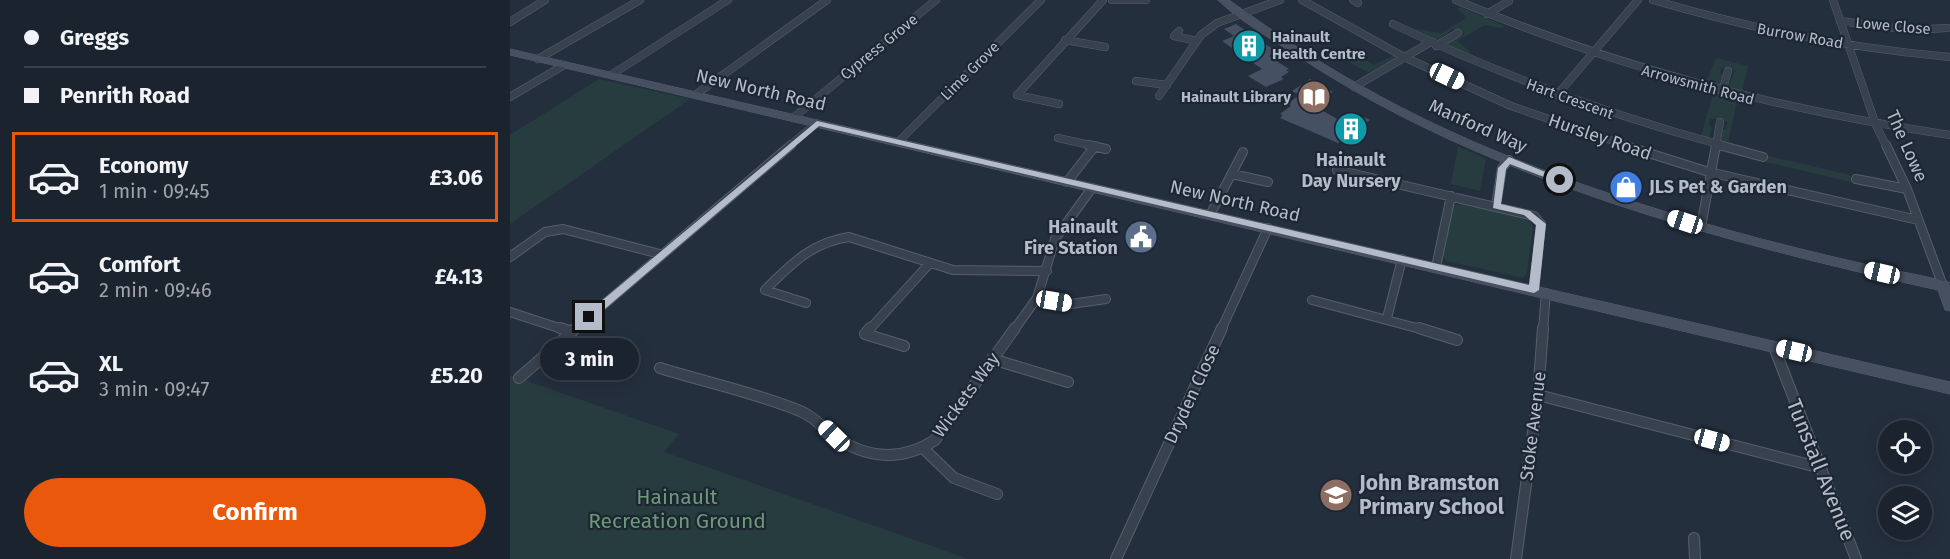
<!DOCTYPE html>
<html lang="en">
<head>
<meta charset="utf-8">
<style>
	:root { --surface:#1b232e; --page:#242b36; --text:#f1f3f6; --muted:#a0a4aa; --line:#39404a; --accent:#ea580c }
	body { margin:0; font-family:"Fira Sans",sans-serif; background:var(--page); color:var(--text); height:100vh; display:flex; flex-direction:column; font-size:22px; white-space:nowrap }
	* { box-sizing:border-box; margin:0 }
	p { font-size:20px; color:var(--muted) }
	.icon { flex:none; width:33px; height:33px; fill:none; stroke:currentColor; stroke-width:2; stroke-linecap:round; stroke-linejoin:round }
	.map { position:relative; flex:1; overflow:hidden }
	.drawer { display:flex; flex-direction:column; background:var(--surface); width:510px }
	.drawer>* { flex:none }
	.top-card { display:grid; align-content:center; height:132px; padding:0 24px; background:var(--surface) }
	.buttons { position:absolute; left:1368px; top:420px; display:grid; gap:12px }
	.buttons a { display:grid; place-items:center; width:54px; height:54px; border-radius:50%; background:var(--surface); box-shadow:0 3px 15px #0003,0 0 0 2px var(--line); font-size:30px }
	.end { position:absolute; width:27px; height:27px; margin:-14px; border:8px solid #b4bcc9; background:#111; box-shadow:0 0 0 3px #111 }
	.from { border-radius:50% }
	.bubble { position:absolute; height:42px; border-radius:21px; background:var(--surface); box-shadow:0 3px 15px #0003,0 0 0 2px var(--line); font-size:20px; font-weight:700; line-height:42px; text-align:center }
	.car { position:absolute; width:18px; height:36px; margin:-18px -9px; border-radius:8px; box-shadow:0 0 4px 2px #0007; background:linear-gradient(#fff 24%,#345 0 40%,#fff 0 76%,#345 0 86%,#fff 0) }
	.top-card b { display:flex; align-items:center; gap:21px; height:57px; font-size:22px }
	.top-card b+b { border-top:2px solid var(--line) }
	.top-card i { width:15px; height:15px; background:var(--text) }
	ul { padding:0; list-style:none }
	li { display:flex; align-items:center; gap:18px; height:90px; margin:0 12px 9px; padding:0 12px; border:3px solid transparent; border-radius:0px }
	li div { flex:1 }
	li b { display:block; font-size:22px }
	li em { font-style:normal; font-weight:700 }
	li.active { border-color:var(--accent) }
	li>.icon { width:54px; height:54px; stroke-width:1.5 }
	.action { display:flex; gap:12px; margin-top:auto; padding:12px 24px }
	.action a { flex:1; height:69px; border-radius:36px; background:var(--accent); color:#fff; font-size:24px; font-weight:700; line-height:69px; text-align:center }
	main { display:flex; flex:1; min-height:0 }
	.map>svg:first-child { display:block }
	.green { fill:#263c3f }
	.building { fill:#455162 }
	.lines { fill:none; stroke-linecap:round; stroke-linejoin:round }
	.street-far2-casing { stroke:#565f6c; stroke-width:8 }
	.street-far1-casing { stroke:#565f6c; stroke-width:10 }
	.street-casing { stroke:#565f6c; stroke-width:12 }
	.secondary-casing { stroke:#565f6c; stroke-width:1 }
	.street-far2 { stroke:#38414e; stroke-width:7 }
	.street-far1 { stroke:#38414e; stroke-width:8 }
	.street { stroke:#38414e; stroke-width:10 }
	.secondary { fill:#465061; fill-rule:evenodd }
	.route { fill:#b4bcc9 }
	.labels { text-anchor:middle; stroke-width:4.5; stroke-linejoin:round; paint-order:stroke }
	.far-street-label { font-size:15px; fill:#b4bcc9; stroke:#1d2633 }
	.far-poi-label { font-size:15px; font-weight:bold; fill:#b4bcc9; stroke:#1d2633; text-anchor:start }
	.street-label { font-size:18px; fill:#b4bcc9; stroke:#1d2633 }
	.poi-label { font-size:18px; font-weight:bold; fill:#b4bcc9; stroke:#1d2633 }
	.near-street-label { font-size:21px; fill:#b4bcc9; stroke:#1d2633 }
	.near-poi-label { font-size:21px; font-weight:bold; fill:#b4bcc9; stroke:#1d2633; text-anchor:start }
	.near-park-label { font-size:21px; fill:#6b9a76; stroke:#1d2633 }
</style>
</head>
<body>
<main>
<section class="drawer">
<div class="top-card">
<b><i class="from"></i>Greggs</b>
<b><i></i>Penrith Road</b>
</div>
<ul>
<li class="active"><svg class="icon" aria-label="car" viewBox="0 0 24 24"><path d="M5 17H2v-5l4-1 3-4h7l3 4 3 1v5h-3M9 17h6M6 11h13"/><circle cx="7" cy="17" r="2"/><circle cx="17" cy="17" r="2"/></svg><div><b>Economy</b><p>1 min · 09:45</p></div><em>£3.06</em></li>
<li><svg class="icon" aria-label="car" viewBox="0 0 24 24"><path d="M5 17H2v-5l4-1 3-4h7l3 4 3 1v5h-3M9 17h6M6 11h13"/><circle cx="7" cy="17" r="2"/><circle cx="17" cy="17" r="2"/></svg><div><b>Comfort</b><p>2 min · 09:46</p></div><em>£4.13</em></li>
<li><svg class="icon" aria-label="car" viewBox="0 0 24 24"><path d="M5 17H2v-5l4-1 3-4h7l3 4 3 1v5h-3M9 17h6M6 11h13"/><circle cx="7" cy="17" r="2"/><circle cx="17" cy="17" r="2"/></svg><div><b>XL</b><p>3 min · 09:47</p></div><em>£5.20</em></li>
</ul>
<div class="action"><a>Confirm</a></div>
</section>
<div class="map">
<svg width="1440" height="559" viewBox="0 0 1440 559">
	<rect width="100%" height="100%" fill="#242f3e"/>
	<path class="green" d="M950,7L995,26L990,28L975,25L947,41L961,52L958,55L934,45L942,38L948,39L955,34L943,29L926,41L905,31L908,29L931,33L957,18L947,9Z
		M836,49L864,65L886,54L887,58L859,73L826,55Z
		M1206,58L1238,66L1232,92L1218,88L1225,70L1211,67L1210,72L1213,76L1210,86L1196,82Z
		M89,79L180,99L0,224V135Z
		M1203,94L1227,100L1218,144L1210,141L1212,130L1216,129L1217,122L1200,118L1199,124L1202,128L1199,139L1191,136Z
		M948,146L976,159L970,191L941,184Z
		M1255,155L1340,175L1341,182L1255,162Z
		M955,203L1020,220L1023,227L1017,273L1013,278L936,261L932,253L943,206Z
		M0,375L169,434L154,452L459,559H0Z"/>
	<path class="building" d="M726,24L767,52L759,56L779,69L776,70L779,72L771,77L774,79L756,87L738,76L752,69L712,41L724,36L714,29Z
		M800,79L823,92L803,105L834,123L847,114L860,120L851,127L858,130L847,139L839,135L828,143L770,118L773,115L770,114L781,106L777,104L789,95L782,91Z"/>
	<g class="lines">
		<defs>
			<path id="street-far2" d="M602,0H636
				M792,0L894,57L1001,106L1118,146
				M843,0L848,3
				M946,0C1107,68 1267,109 1440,135
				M1143,0C1241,29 1339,48 1440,57
				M1323,0L1366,125L1376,146
				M977,14L999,1
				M1330,21L1400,30L1437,28
				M0,22L35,0
				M883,24C990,75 1100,115 1215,146
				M669,31L664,36L687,41
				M555,40L595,47
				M926,46L948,33
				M28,59L130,0
				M101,75L218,0
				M626,81L657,85
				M844,87L919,43
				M1212,92L1218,71
				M185,95L317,0
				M1047,95L1128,0
				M649,96L691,35L707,23L770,0
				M0,97L54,65
				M549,104L507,95L593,0
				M283,118L426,0
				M548,138L585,146
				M388,142L531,0
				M279,146L307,123
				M1206,146L1210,122"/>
			<path id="street-far1" d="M578,145L596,149
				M1113,145L1199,172L1408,220
				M1209,145L1253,157
				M1376,145L1397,189L1433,286L1440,287
				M827,170L1024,216L1031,224L1024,290
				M722,174L758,182
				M1346,179L1397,189
				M557,182L585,146
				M986,206L992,168L999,160
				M700,215L733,152
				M1191,227L1206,145
				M0,257L35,232L53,229L150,254
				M926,267L941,196
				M527,298L561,304L596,299
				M802,300L914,330
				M296,303L255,290C280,265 302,242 339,237L443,270L537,271
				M0,312L55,330
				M877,318L892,259
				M64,330L281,145
				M359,330L420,263
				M504,330L527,298L545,239L582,188
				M711,330L758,228
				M1033,330L1036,293"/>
			<path id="street" d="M50,328L62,332
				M360,328L355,334L394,346
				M909,328L947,340
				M1264,347L1346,559
				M482,359L558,382
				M150,368C195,382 247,393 290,411C303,416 312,427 323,435C355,459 392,462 425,440L505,328
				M9,378L66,328
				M1028,395L1311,468
				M414,449L444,478L487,494
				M1184,538L1185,559
				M606,559L712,328
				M1006,559L1028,395L1033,328"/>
			<path id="secondary" d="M708,0H719C761,30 803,59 848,84C961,149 1093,195 1218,230C1264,243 1311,254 1358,265C1385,271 1412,275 1438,282L1440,287V311L1435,310L1428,290C1215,243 978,180 794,60C769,44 728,20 708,0Z
				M0,49L1440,382V394L0,55Z"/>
		</defs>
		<use href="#street-far2" class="street-far2-casing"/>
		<use href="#street-far1" class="street-far1-casing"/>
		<use href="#street" class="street-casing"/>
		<use href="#secondary" class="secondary-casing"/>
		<use href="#street-far2" class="street-far2"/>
		<use href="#street-far1" class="street-far1"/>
		<use href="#street" class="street"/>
		<use href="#secondary" class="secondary"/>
	</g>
	<path class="route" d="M307,121L1019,285L1026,225L1014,215L983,208L988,168L999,157L1055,180L1047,182L1000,164L996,169L991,204L1020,211L1036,224L1029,290L1024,293L309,126L83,319H76V314Z"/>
	<defs>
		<symbol id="building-disc" viewBox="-11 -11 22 22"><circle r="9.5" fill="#0f9aa8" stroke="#1d2633"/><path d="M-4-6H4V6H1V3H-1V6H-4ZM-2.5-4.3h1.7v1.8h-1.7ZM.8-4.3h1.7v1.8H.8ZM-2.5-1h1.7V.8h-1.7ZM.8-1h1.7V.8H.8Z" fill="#fff"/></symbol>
		<symbol id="library-disc" viewBox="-11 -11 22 22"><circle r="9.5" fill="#8d6e63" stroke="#1d2633"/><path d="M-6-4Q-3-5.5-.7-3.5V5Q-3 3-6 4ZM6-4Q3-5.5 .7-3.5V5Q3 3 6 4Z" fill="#fff"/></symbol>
		<symbol id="shop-disc" viewBox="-11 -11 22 22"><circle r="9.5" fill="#3f7fe0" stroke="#1d2633"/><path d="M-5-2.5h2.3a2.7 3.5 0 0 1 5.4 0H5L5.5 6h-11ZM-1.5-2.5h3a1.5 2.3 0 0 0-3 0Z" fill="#fff"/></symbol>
		<symbol id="civic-disc" viewBox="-11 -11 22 22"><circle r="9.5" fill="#5c6f8a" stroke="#1d2633"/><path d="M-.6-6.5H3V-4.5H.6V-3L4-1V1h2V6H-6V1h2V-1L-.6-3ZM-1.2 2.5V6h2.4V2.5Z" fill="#fff"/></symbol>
		<symbol id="school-disc" viewBox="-11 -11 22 22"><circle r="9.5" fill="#8d6e63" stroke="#1d2633"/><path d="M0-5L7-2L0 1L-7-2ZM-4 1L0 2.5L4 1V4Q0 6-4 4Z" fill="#fff"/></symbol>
	</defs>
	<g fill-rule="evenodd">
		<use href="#building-disc" x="720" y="27" width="38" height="38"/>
		<use href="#library-disc" x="785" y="78" width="38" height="38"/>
		<use href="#building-disc" x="822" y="110" width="38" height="38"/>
		<use href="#shop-disc" x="1097" y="168" width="38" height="38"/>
		<use href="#civic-disc" x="612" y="218" width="38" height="38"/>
		<use href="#school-disc" x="807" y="476" width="38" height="38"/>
	</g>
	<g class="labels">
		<g class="far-street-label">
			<text transform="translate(1383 26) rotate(5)" y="5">Lowe Close</text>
			<text transform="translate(1290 36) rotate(10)" y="5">Burrow Road</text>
			<text transform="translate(369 47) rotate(-39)" y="5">Cypress Grove</text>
			<text transform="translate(460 71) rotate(-45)" y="5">Lime Grove</text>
			<text transform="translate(1188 85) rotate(15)" y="5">Arrowsmith Road</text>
			<text transform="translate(1060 99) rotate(20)" y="5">Hart Crescent</text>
		</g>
		<g class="far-poi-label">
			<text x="762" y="42">Hainault<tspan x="762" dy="17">Health Centre</tspan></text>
			<text x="781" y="102" text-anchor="end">Hainault Library</text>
		</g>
		<g class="street-label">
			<text transform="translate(251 90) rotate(13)" y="6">New North Road</text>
			<text transform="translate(968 126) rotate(24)" y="6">Manford Way</text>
			<text transform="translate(1090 137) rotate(19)" y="6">Hursley Road</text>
			<text transform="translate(1397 146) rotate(66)" y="6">The Lowe</text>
			<text transform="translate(725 201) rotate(13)" y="6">New North Road</text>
			<text transform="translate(682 394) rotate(-65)" y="6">Dryden Close</text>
			<text transform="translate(456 395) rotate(-54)" y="6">Wickets Way</text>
			<text transform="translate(1023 426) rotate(-83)" y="6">Stoke Avenue</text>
		</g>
		<g class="poi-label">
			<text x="841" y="166">Hainault<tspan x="841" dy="21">Day Nursery</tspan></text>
			<text x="1139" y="193" text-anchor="start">JLS Pet &amp; Garden</text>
			<text x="608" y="233" text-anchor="end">Hainault<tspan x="608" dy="21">Fire Station</tspan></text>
		</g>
		<g class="near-street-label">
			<text transform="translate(1311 470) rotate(68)" y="7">Tunstall Avenue</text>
		</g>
		<g class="near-poi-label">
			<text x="849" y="490">John Bramston<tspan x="849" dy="24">Primary School</tspan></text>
		</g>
		<g class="near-park-label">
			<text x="167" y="504">Hainault<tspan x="167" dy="24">Recreation Ground</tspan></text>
		</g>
	</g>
</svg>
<div class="buttons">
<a><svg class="icon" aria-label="locate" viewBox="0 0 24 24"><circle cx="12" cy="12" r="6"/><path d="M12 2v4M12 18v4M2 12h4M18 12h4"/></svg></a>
<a><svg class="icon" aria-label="layers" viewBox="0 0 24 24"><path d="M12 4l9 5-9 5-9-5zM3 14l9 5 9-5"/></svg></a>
</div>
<i class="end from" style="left:1050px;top:180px"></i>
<i class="end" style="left:79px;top:317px"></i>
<div class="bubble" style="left:30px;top:338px;width:99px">3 min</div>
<i class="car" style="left:937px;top:76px;rotate:115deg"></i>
<i class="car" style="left:1175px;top:222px;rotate:288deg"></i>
<i class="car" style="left:1372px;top:273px;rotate:283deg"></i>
<i class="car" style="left:544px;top:301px;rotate:100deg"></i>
<i class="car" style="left:1284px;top:351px;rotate:283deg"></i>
<i class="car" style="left:324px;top:436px;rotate:314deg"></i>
<i class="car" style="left:1202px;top:440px;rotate:105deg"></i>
</div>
</main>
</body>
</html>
